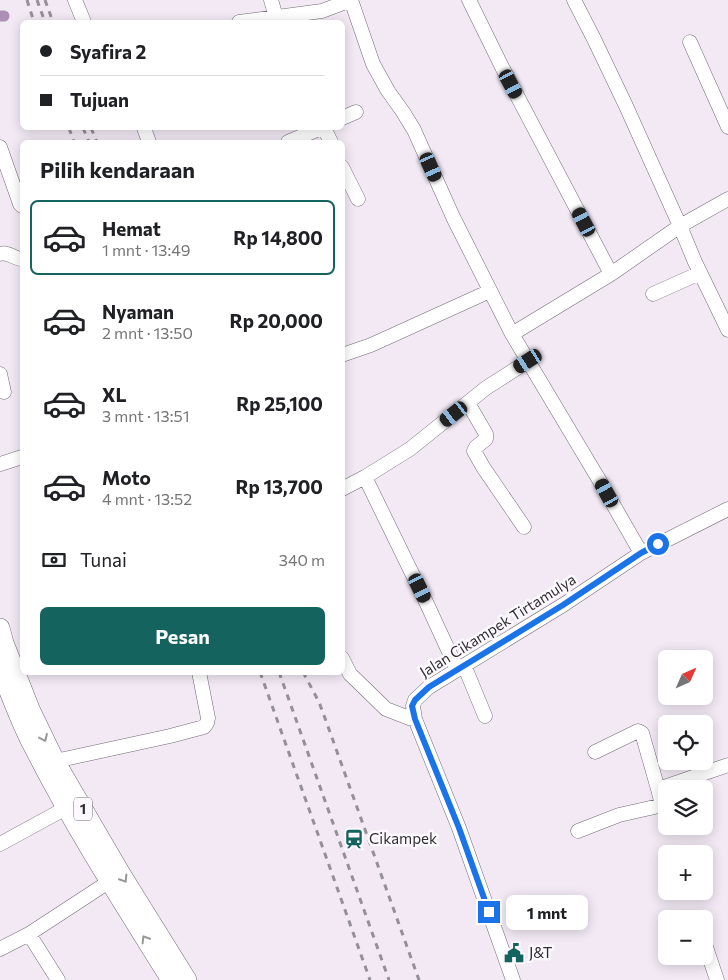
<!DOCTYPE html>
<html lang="id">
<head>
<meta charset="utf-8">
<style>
	:root { --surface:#fff; --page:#f6f6f6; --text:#202124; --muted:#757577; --line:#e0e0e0; --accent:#15635f }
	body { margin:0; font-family:Commissioner,sans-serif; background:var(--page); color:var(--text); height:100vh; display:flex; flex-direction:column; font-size:19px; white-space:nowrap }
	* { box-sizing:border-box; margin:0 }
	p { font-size:16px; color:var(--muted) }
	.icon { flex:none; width:28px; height:28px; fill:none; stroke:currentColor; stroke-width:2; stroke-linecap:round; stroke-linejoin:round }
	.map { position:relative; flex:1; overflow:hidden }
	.sheet { position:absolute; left:20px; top:140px; width:325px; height:535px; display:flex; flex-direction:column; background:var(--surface); border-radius:8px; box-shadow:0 2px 12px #0003 }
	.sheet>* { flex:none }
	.top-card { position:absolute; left:20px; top:20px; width:325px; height:110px; border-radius:8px; box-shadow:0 2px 12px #0003; display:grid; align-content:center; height:110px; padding:0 20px; background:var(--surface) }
	.needle { width:32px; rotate:45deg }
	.controls { position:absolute; left:658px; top:650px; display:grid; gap:10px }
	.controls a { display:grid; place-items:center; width:55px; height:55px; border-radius:8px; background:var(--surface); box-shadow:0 2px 12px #0003; font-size:25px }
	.end { position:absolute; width:22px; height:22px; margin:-11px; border:6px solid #1a73e8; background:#fff; box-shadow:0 0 0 2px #fff }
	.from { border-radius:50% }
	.bubble { position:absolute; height:35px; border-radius:8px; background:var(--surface); box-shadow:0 2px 12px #0003; font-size:16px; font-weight:700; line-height:35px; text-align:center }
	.car { position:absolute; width:15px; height:30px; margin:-15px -8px; border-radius:6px; box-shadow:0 0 4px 1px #0007; background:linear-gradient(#222 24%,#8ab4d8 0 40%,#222 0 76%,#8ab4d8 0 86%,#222 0) }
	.top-card b { display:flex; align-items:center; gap:18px; height:48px; font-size:19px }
	.top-card b+b { border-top:1px solid var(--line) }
	.top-card i { width:12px; height:12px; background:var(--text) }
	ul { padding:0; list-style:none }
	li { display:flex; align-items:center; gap:15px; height:75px; margin:0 10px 8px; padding:0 10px; border:2px solid transparent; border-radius:8px }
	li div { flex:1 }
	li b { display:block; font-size:19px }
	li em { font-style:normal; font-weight:700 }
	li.selected { border-color:var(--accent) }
	li>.icon { width:45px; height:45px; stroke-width:1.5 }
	h2 { padding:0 20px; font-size:22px; line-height:60px }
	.pay { display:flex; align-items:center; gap:12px; height:55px; padding:0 20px; font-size:19px }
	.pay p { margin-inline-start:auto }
	.button { display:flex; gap:10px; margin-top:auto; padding:10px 20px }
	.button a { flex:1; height:58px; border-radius:8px; background:var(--accent); color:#fff; font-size:20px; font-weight:700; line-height:58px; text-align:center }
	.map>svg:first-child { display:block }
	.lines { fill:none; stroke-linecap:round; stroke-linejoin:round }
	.canal { stroke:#ad8fb6; stroke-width:11 }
	.minor-casing { stroke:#736b75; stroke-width:15 }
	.highway-casing { stroke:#736b75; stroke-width:20 }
	.minor { stroke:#fff; stroke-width:14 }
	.highway { stroke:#fff; stroke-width:19 }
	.rail { stroke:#958f97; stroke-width:3; stroke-dasharray:6 6; stroke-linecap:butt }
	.oneway { stroke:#989698 }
	.route { stroke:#1a73e8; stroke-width:6 }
	.labels { text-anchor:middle; stroke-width:5; stroke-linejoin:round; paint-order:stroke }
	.shield { fill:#fcf9fe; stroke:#6e6b6f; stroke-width:1 }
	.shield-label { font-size:14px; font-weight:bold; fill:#312e32 }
	.street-label { font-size:15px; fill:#312e32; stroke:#fcf9fe }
	.poi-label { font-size:15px; fill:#312e32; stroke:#fcf9fe; text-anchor:start }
</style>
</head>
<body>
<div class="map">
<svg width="728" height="980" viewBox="0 0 728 980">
	<rect width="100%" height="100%" fill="#f2e9f5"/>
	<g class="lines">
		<path class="canal" d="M0,16H4"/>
		<defs>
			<path id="minor" d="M75,0L84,22
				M271,0L276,17
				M351,0L373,64L388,91L403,112L414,130L453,217L512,334L598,478L641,553
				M469,0L502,67L611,274
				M574,0L594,39L626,106L680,226L695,262L728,330
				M239,22L322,11L351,0
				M690,42L728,127
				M342,118L356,112
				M144,128L149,142
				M324,128L331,142
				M288,142L321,128
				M0,147L20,204L22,206
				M342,167L358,199
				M0,254C8,251 14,259 22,259
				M653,294L700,273
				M512,334L611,274L680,226L728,199
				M342,355L371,345L490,291
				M0,374L4,392
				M468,403L486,434V439L476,447L474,451L483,467L524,527
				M0,464L22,457
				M365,477L427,604L457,669
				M342,489L365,477L410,449L486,388L528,361
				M342,658L350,674L386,709L409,718L415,719
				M464,665L485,716
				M595,752L638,731L642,733L658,789L728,765
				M55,761L170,736L204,727L207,723L208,718L199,672
				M578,831L619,815L659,806L661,801L658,789
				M0,844L66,808
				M29,934L58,980
				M704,941L717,980
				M0,949L29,934L110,881
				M513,980L459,828L415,719L413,706L415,700L429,687L563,605L641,553L728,509"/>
			<path id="highway" d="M0,628L4,643L30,709L55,761L121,874L187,980
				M0,669C11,695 20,722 33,746C74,827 123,903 171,980"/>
		</defs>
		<use href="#minor" class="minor-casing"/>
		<use href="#highway" class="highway-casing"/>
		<use href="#minor" class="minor"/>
		<use href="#highway" class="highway"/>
		<path class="rail" d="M27,0L34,22
			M37,0L45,22
			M45,0L53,22
			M69,128L74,142
			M83,128L89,142
			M91,128L97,142
			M260,672L370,980
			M279,672L389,980
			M303,672L319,702L326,721L419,980"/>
	</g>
	<defs><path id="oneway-chevron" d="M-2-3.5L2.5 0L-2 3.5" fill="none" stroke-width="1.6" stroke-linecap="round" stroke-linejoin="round" transform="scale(1.25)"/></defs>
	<g class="oneway">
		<use href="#oneway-chevron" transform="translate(44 738) rotate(65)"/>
		<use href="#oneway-chevron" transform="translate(124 879) rotate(58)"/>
		<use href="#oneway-chevron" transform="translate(145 939) rotate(-122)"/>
	</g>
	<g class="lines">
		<path class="route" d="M489,912L459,828L415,719L412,706L415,700L429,687L563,605L641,553L658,544"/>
	</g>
	<defs>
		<symbol id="station-bare" viewBox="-9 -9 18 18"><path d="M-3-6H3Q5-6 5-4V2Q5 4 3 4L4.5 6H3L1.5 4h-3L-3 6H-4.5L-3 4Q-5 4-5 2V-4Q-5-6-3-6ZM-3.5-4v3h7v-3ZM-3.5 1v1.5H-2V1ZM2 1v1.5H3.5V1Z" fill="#15635f" stroke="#fcf9fe" stroke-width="2.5" paint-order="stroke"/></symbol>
		<symbol id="civic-bare" viewBox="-9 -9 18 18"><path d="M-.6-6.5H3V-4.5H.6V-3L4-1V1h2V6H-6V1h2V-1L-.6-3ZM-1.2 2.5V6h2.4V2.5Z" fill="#15635f" stroke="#fcf9fe" stroke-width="2.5" paint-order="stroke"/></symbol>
	</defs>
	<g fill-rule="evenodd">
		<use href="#station-bare" x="340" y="825" width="28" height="28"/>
		<use href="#civic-bare" x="500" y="939" width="28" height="28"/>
	</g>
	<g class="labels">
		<rect class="shield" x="74" y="797.5" width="18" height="23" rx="4"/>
		<g class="shield-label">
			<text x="83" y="814">1</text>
		</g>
		<g class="street-label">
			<text transform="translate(498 626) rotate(-32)" y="5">Jalan Cikampek Tirtamulya</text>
		</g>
		<g class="poi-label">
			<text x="369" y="844">Cikampek</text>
			<text x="529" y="958">J&amp;T</text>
		</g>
	</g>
</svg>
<div class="controls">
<a><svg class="needle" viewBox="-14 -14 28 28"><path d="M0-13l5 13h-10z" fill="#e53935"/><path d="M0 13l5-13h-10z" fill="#757577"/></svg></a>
<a><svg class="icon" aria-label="locate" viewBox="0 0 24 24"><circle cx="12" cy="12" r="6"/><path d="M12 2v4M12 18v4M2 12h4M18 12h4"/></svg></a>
<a><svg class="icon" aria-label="layers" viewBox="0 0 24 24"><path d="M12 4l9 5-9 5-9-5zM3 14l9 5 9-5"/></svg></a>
<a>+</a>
<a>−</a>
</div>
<i class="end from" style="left:658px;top:544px"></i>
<i class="end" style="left:489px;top:912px"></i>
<div class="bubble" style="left:506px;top:895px;width:82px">1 mnt</div>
<i class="car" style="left:511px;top:84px;rotate:152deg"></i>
<i class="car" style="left:431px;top:167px;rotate:156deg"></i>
<i class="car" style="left:584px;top:222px;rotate:332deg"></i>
<i class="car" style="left:528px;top:361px;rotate:238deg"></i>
<i class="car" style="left:454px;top:414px;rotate:232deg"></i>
<i class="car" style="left:607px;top:493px;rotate:331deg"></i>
<i class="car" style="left:420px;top:588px;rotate:154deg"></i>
<div class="top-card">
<b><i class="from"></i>Syafira 2</b>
<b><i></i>Tujuan</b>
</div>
<section class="sheet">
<h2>Pilih kendaraan</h2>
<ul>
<li class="selected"><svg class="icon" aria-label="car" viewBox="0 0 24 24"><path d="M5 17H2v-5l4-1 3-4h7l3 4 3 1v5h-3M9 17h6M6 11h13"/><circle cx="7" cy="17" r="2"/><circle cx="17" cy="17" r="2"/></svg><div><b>Hemat</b><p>1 mnt · 13:49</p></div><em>Rp 14,800</em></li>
<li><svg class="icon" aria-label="car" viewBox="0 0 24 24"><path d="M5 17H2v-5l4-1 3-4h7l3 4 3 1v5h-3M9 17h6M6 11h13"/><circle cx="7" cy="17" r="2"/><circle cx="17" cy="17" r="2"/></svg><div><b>Nyaman</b><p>2 mnt · 13:50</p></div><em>Rp 20,000</em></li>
<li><svg class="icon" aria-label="car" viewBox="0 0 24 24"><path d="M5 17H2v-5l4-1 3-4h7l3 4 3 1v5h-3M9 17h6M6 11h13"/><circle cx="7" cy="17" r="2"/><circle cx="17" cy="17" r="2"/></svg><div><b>XL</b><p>3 mnt · 13:51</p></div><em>Rp 25,100</em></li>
<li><svg class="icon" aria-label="car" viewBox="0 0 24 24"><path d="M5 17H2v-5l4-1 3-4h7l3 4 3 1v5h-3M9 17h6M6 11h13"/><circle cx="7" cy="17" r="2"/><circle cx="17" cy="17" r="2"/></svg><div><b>Moto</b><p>4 mnt · 13:52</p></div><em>Rp 13,700</em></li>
</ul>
<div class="pay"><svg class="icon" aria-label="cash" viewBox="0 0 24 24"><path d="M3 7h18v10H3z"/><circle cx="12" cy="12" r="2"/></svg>Tunai<p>340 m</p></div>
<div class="button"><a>Pesan</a></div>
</section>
</div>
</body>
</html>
